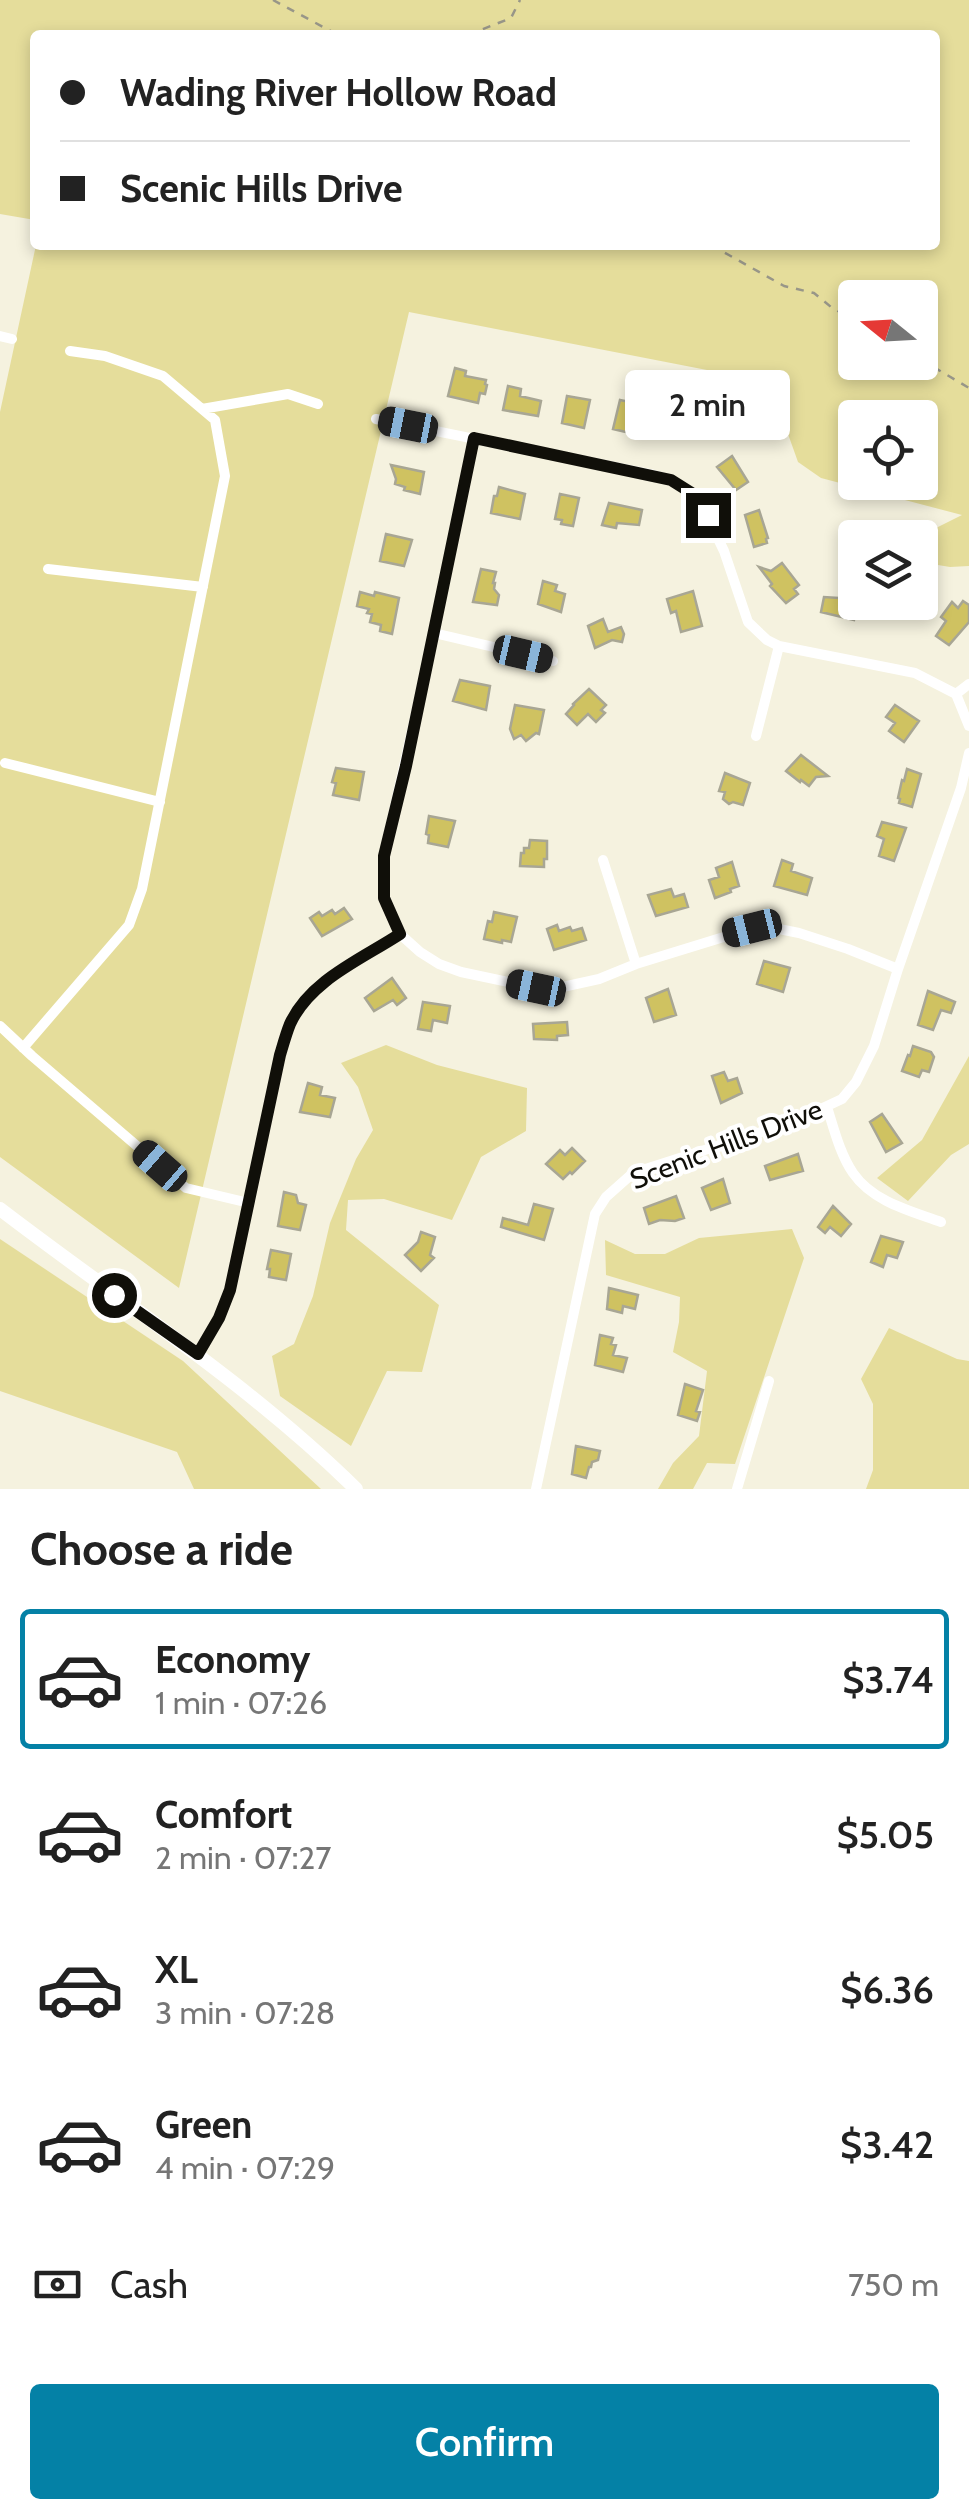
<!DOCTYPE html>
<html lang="en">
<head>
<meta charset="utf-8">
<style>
	:root { --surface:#fff; --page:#f2f2f2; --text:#222; --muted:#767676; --line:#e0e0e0; --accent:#0481a6 }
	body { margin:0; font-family:Cabin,sans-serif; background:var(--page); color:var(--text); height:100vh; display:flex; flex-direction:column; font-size:38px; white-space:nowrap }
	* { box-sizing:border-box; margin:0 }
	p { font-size:32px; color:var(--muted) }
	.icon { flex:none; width:55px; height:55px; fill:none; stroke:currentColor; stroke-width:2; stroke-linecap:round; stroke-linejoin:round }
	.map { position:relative; height:1489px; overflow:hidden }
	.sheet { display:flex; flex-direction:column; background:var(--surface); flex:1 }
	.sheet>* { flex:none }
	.hud { position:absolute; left:30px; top:30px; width:910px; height:220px; border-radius:10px; box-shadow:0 5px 15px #0003; display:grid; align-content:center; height:220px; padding:0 30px; background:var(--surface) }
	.needle { width:65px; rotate:288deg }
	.controls { position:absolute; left:838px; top:280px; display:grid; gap:20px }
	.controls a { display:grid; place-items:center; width:100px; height:100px; border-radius:10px; background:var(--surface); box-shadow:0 5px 15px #0003; font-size:50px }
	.end { position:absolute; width:45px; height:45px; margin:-22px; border:12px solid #100f09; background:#fff; box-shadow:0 0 0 5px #fff }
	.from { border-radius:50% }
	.bubble { position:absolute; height:70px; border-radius:10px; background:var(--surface); box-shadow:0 5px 15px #0003; font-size:32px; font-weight:600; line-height:70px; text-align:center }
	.car { position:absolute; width:30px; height:60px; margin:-30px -15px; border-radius:12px; box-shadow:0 0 8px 2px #0007; background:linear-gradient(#222 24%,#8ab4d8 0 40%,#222 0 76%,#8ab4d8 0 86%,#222 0) }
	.hud b { display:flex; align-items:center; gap:35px; height:95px; font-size:38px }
	.hud b+b { border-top:2px solid var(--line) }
	.hud i { width:25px; height:25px; background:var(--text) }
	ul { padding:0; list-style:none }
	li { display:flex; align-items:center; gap:30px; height:140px; margin:0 20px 15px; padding:0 10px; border:5px solid transparent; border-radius:10px }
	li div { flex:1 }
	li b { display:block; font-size:38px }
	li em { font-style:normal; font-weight:600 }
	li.active { border-color:var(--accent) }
	li>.icon { width:90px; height:90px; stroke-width:1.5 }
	h2 { padding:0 30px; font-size:45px; line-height:120px }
	.pay { display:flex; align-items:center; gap:25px; height:110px; padding:0 30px; font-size:38px }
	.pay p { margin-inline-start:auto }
	.cta { display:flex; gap:20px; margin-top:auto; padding:20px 30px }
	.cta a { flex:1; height:115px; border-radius:10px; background:var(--accent); color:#fff; font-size:40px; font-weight:600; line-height:115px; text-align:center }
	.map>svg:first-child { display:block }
	.green { fill:#e5dd9b; fill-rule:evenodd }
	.building { fill:#cfc261; stroke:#a8a694; stroke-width:2.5 }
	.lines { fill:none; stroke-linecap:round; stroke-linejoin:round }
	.path { stroke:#989688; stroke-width:2.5; stroke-dasharray:8 8; stroke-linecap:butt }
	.street { stroke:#fff; stroke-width:10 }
	.secondary { stroke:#fff; stroke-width:14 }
	.route { stroke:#100f09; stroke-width:12 }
	.labels { text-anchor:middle; stroke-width:8; stroke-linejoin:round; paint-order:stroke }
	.street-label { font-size:28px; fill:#100f09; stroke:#fff }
</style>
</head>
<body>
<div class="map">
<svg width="969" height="1489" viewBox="0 0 969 1489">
	<rect width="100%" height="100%" fill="#f5f2df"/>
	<path class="green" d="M0,0H969V566L950,567L920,562V538L877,537L862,520L930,531L962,515L821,478L798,462L783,420L748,378L409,312L179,1288L0,1157V412L36,245H935V35H35V220L0,214ZM855,298H920V362H855ZM855,418H920V482H855Z
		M386,1045L437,1065L527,1088L526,1131L481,1157L452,1220L384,1199L348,1200L346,1230L439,1305L422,1372L387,1371L351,1446L280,1396L272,1356L294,1344L313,1296L330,1223L356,1159L373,1130L358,1087L341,1063Z
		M969,1056V1144L951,1155L908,1201L877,1178L922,1140Z
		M792,1229L804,1258L735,1464L707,1463L693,1489H658L673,1463L699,1436L707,1371L673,1352L679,1322L680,1297L606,1275L605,1240L635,1254H665L699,1238Z
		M0,1239L183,1361L321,1489H194L177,1452L0,1391Z
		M889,1328L957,1359L969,1361V1489H866L873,1470V1404L861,1379Z"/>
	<path class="building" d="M455,368L466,371L465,376L486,380L485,384L487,385L485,394L480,393L478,403L448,396Z
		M508,386L521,389L520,396L541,401L538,416L503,410Z
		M567,396L590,400L584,428L562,423Z
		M620,400L635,403L640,413L647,415L643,436L613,429Z
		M732,456L748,482L736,490L717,467Z
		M391,465L424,472L420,494L404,490L405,487L395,484L396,479Z
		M499,487L525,494L520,519L491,513L494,496H497Z
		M560,494L579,498L573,526L561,524L562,520L555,519Z
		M609,503L642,510L639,525L617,523L616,528L602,525Z
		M759,510L768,538L766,539L767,543L754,547L745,515Z
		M386,534L412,540L404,566L380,561Z
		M782,563L799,585L794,589L798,594L786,603L770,586L772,584L759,567L771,571Z
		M481,569L496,572L493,583H495L494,589L499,595L497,605L473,602Z
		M543,581L557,585L555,591L565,594L561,612L538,604Z
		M693,591L702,626L681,632L676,611L671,613L667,599Z
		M360,592L374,596L375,592L399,598L392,634L380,631L381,625L370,622L372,614L367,613L369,609L357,606Z
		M841,592L851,594L849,600L858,602L854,620L821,612L824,597L839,598Z
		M963,601L969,605V622L949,645L936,636L946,621L941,617L952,602L958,608Z
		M603,619L608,632L621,627L624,634L622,642L612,640L595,648L588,626Z
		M460,680L490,686L486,710L453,701Z
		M589,689L606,705L601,710L605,713L596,722L588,714L577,725L566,714L574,705L573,704Z
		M515,705L544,710L539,734L536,733L526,741L521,735L514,739L510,729Z
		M895,705L919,721L904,742L889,731L895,723L886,717Z
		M801,755L828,776L816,777L809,786L801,780L800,782L786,771Z
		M336,768L364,772L359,800L333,795L336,783L332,782Z
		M907,769L921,774L912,807L899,803L900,799L898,798L902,780L904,781Z
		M725,773L750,783L743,805L733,802L729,804L723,799L725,792L719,791Z
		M429,816L455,821L448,847L428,843L429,835L426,834Z
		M882,822L906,828L894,861L879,856L884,839L877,836Z
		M530,840L547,841V859H544V867L520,866L521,853H524V848H529Z
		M782,860L793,864L791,871L812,878L807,895L774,886Z
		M732,862L739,886L730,889L731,892L715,898L709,880L719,877L716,868Z
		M671,889L674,897L684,894L688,907L656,916L648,895Z
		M344,908L352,919L322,936L310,918L319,912L322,916L332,910L335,914Z
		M494,912L517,917L511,942L502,940V943L484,939L488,921L492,922Z
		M557,925L559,931L570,927L572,931L582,928L586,940L554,950L547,929Z
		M764,961L790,968L783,992L757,984Z
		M392,978L406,998L397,1005L393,1000L374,1011L365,998Z
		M668,989L676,1015L654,1022L646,998Z
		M928,991L955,1002L951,1013L941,1010L933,1030L918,1025Z
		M423,1002L450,1006L447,1023L433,1020L431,1031L418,1029Z
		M567,1022L568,1035L557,1036V1040L534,1039L533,1024Z
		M913,1046L931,1052L934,1057L929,1072L922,1070L919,1077L902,1071L908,1055L910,1056Z
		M724,1072L728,1081L737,1078L742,1093L721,1103L712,1076Z
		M308,1083L322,1087L320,1095L335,1098L330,1117L300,1112Z
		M882,1114L902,1143L886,1152L870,1122Z
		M572,1148L585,1161L572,1174L570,1172L563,1179L546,1164L560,1150L565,1155Z
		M798,1154L803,1171L770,1180L765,1166Z
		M723,1179L730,1203L711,1210L702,1188Z
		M284,1192L296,1195L298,1203L306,1205L300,1230L278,1226Z
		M676,1196L684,1218L675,1221L660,1220L649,1224L644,1208Z
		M534,1204L553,1209L544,1240L501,1227L503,1218L528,1225Z
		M833,1206L851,1224L841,1236L830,1227L825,1233L818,1227Z
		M421,1232L435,1237L430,1255L434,1258L421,1271L405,1255L418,1242Z
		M881,1236L903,1242L897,1258L887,1255L883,1267L871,1262Z
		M271,1250L291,1254L286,1280L269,1277L270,1269H267Z
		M609,1288L638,1295L635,1309L623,1306L622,1313L607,1309Z
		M600,1335L613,1338L611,1344L616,1345L613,1355L627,1358L623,1372L595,1365Z
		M685,1384L703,1390L696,1411L700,1412L697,1421L678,1415Z
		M576,1446L600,1451L598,1460L592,1462L591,1467H589L586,1478L572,1474Z"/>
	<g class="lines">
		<path class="path" d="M273,0L338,35
			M468,35L511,18L520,0
			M711,245L784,286L814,293L831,307L855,321
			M920,359L969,388"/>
		<path class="street" d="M0,336L12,339
			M202,409L288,394L318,404
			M376,419L654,475L671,480L698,497L724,551L748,622L767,640L779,646L915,673L956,694L969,726
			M474,438L434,633L384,855V898L400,934L420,952L439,964L461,972L536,988H558L599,979L636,964L753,928H774L799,933L848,949L898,969
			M48,569L203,587
			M434,633L553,661
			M956,694L969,684
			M756,736L779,646
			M5,763L160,802
			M603,860L636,964
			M0,1026L32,1056L186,1188L249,1203
			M23,1048L129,925L142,889L225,476L215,420L163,376L105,356L70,351
			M827,1107C834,1129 840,1154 853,1173C873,1202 911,1211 941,1222
			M198,1353L219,1318L230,1289L280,1055C284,1042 287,1029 294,1017C317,977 363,958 400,934
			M536,1489L595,1214L606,1197L633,1173L795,1121L842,1099L856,1082L874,1046L898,969L961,788L969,753
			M737,1489L769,1381"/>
		<path class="secondary" d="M0,1209C120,1301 248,1383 356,1489"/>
	</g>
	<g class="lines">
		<path class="route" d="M114,1295L198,1354L219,1318L230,1290L280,1055C283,1045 286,1034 290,1024C310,980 362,959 400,934L384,898V856L406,766L474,438L671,480L698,497L708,515"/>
	</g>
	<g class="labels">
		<g class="street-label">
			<text transform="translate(726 1144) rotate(-21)" y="10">Scenic Hills Drive</text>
		</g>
	</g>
</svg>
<div class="controls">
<a><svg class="needle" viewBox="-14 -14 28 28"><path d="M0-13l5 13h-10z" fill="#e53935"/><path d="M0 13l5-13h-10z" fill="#767676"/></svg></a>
<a><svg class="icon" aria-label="locate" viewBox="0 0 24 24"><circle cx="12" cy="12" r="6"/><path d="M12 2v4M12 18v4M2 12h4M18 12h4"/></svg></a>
<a><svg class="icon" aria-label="layers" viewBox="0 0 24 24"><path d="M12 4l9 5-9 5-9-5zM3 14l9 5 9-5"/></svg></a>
</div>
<i class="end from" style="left:114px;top:1295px"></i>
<i class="end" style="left:708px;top:515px"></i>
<div class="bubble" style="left:625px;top:370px;width:165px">2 min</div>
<i class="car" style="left:408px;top:425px;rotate:281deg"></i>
<i class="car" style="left:523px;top:654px;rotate:103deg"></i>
<i class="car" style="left:752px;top:928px;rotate:256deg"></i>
<i class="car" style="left:536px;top:988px;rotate:282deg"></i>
<i class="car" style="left:160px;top:1166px;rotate:311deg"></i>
<div class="hud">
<b><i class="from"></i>Wading River Hollow Road</b>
<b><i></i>Scenic Hills Drive</b>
</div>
</div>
<section class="sheet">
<h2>Choose a ride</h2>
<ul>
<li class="active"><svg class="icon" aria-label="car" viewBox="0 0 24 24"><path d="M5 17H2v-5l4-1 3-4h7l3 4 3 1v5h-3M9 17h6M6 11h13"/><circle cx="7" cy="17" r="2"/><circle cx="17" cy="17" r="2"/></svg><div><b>Economy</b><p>1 min · 07:26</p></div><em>$3.74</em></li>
<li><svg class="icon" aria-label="car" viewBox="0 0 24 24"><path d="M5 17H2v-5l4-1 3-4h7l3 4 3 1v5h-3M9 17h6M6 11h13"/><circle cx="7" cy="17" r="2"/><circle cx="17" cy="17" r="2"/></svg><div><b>Comfort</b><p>2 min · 07:27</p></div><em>$5.05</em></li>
<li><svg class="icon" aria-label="car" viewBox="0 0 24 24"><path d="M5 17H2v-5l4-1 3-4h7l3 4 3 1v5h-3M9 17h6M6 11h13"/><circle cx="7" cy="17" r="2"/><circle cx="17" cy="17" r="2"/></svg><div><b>XL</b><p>3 min · 07:28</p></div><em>$6.36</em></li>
<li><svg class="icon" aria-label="car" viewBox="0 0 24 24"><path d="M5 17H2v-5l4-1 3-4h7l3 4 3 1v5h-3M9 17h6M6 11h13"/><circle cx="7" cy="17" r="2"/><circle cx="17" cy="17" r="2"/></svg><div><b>Green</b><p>4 min · 07:29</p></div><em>$3.42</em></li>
</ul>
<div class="pay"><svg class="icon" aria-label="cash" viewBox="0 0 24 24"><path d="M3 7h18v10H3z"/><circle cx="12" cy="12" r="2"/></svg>Cash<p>750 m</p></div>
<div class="cta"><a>Confirm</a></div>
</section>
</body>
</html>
